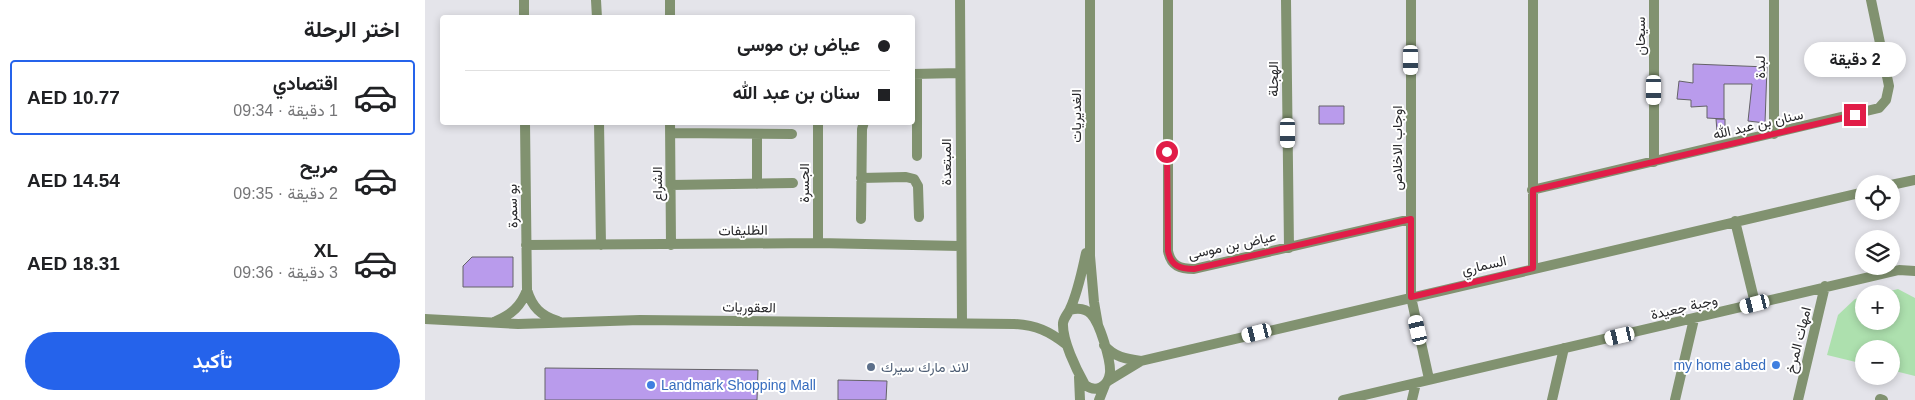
<!DOCTYPE html>
<html lang="ar">
<head>
<meta charset="utf-8">
<style>
	:root { --surface:#fff; --page:#f6f6f6; --text:#202124; --muted:#757577; --line:#e0e0e0; --accent:#2563eb }
	body { margin:0; font-family:Helvetica,Vazirmatn,sans-serif; background:var(--page); color:var(--text); direction:rtl; height:100vh; display:flex; flex-direction:column; font-size:19px; white-space:nowrap }
	* { box-sizing:border-box; margin:0 }
	p { font-size:16px; color:var(--muted) }
	.icon { flex:none; width:28px; height:28px; fill:none; stroke:currentColor; stroke-width:2; stroke-linecap:round; stroke-linejoin:round }
	.map { position:relative; flex:1; overflow:hidden; direction:ltr }
	.side { display:flex; flex-direction:column; background:var(--surface); width:425px }
	.side>* { flex:none }
	.guide { position:absolute; left:15px; top:15px; width:475px; height:110px; border-radius:5px; box-shadow:0 2px 8px #0003; direction:rtl; display:grid; align-content:center; height:110px; padding:0 25px; background:var(--surface) }
	.tools { position:absolute; left:1430px; top:175px; display:grid; gap:10px }
	.tools a { display:grid; place-items:center; width:45px; height:45px; border-radius:50%; background:var(--surface); box-shadow:0 2px 8px #0003; font-size:25px }
	.end { position:absolute; width:22px; height:22px; margin:-11px; border:6px solid #e11d48; background:#fff; box-shadow:0 0 0 2px #fff }
	.from { border-radius:50% }
	.bubble { position:absolute; height:35px; border-radius:18px; background:var(--surface); box-shadow:0 2px 8px #0003; font-size:16px; font-weight:700; line-height:35px; text-align:center; direction:rtl }
	.car { position:absolute; width:15px; height:30px; margin:-15px -8px; border-radius:6px; box-shadow:0 0 4px 1px #0007; background:linear-gradient(#fff 24%,#345 0 40%,#fff 0 76%,#345 0 86%,#fff 0) }
	.guide b { display:flex; align-items:center; gap:18px; height:48px; font-size:19px }
	.guide b+b { border-top:1px solid var(--line) }
	.guide i { width:12px; height:12px; background:var(--text) }
	ul { padding:0; list-style:none }
	li { display:flex; align-items:center; gap:15px; height:75px; margin:0 10px 8px; padding:0 15px; border:2px solid transparent; border-radius:5px }
	li div { flex:1 }
	li b { display:block; font-size:19px }
	li em { font-style:normal; font-weight:700 }
	li.active { border-color:var(--accent) }
	li>.icon { width:45px; height:45px; stroke-width:1.5 }
	h2 { padding:0 25px; font-size:22px; line-height:60px }
	.cta { display:flex; gap:10px; margin-top:auto; padding:10px 25px }
	.cta a { flex:1; height:58px; border-radius:30px; background:var(--accent); color:#fff; font-size:20px; font-weight:700; line-height:58px; text-align:center }
	main { display:flex; flex:1; min-height:0 }
	.map>svg:first-child { display:block }
	.green { fill:#ade0ae }
	.building { fill:#b99bec; stroke:#646268 }
	.lines { fill:none; stroke-linecap:round; stroke-linejoin:round }
	.minor { stroke:#819270; stroke-width:10 }
	.route { stroke:#e11d48; stroke-width:6 }
	.shop-dot { fill:#3f7fe0; stroke:#fff; stroke-width:2 }
	.service-dot { fill:#5c6f8a; stroke:#fff; stroke-width:2 }
	.labels { text-anchor:middle; stroke-width:4; stroke-linejoin:round; paint-order:stroke }
	.street-label { font-size:14px; fill:#28282b; stroke:#fff }
	.shop-label { font-size:14px; fill:#366cbe; stroke:#fff; text-anchor:end }
	.service-label { font-size:14px; fill:#4e5e75; stroke:#fff; text-anchor:start }
</style>
</head>
<body>
<main>
<div class="map">
<svg width="1490" height="400" viewBox="0 0 1490 400">
	<rect width="100%" height="100%" fill="#e4e4ea"/>
	<path class="green" d="M1473,289L1490,298V376L1466,370V349H1439V364L1402,355L1413,315L1430,299L1439,297V321H1466V294H1453Z"/>
	<path class="building" d="M1268,64L1342,67L1340,123L1323,121L1327,84H1299V119L1282,118V106L1266,107V100L1252,99L1254,81L1268,83Z
		M894,106H919V124H894Z
		M1291,119H1300V131H1292Z
		M47,257H88V287H38V266Z
		M120,368L333,370L332,400H120Z
		M413,380L462,381L461,400H413Z"/>
	<g class="lines">
		<path class="minor" d="M99,0V18
			M171,0L172,18
			M245,0V18
			M535,0L537,323
			M665,0V256L669,302L673,325
			M743,0V251C746,266 755,269 769,269L986,219
			M861,0L864,248
			M986,0V297L1004,379
			M1108,0V268
			M1229,0V162
			M488,74L535,73
			M100,122L102,290C107,307 116,316 133,321
			M174,122L176,245
			M245,122L246,245
			M393,122V243
			M245,133L367,134
			M332,134V184
			M1349,134V0
			M492,156V74
			M436,178L481,177L489,179L493,186L494,217
			M246,185L368,183
			M1466,185L1490,180
			M1107,190L1454,108L1461,100L1464,86L1446,0
			M436,219L437,129L439,122
			M1310,221L1330,303
			M101,245L393,243L535,246
			M645,310C652,308 660,308 666,314C675,323 686,361 685,373C683,387 671,393 660,385C651,369 637,340 638,323C639,317 643,314 645,309C653,292 657,271 661,253
			M0,319L93,324L215,320L589,324C611,325 624,331 642,345
			M71,321C87,314 96,306 102,290
			M679,345C689,357 701,359 716,361
			M654,377L655,400
			M683,381L716,361L1439,192
			M1455,399L1458,400
			M674,400L680,385
			M918,400L1474,270L1490,271
			M987,400L991,383
			M1127,400L1139,348
			M1250,400L1269,319
			M1373,400L1400,286"/>
	</g>
	<g class="lines">
		<path class="route" d="M742,152L743,251C746,266 755,269 769,269L986,219V297L1108,268V190L1430,115"/>
	</g>
	<g class="shop-dot">
		<circle cx="1351" cy="365" r="5"/>
		<circle cx="226" cy="385" r="5"/>
	</g>
	<circle class="service-dot" cx="446" cy="367" r="5"/>
	<g class="labels">
		<g class="street-label">
			<text transform="translate(1215 36) rotate(-90)" y="5">سيحان</text>
			<text transform="translate(1335 67) rotate(-90)" y="5">لبدة</text>
			<text transform="translate(848 79) rotate(-90)" y="5">الهجلة</text>
			<text transform="translate(651 116) rotate(-90)" y="5">الغديريات</text>
			<text transform="translate(1333 124) rotate(-13)" y="5">سنان بن عبد الله</text>
			<text transform="translate(972 148) rotate(-90)" y="5">اوجاب الاخلاص</text>
			<text transform="translate(521 162) rotate(-90)" y="5">المبتعدة</text>
			<text transform="translate(379 183) rotate(-90)" y="5">الجسرة</text>
			<text transform="translate(232 184) rotate(-90)" y="5">الشراع</text>
			<text transform="translate(87 206) rotate(-91)" y="5">بو سمرة</text>
			<text transform="translate(318 230) rotate(-1)" y="5">الظليفات</text>
			<text transform="translate(807 245) rotate(-12)" y="5">عياض بن موسى</text>
			<text transform="translate(1059 265) rotate(-13)" y="5">السماري</text>
			<text transform="translate(324 307) rotate(1)" y="5">العقوريات</text>
			<text transform="translate(1259 307) rotate(-13)" y="5">وجبة جعيدة</text>
			<text transform="translate(1373 340) rotate(-76)" y="5">امهات المرخ</text>
		</g>
		<g class="shop-label">
			<text x="1341" y="370">my home abed</text>
			<text x="236" y="390" text-anchor="start">Landmark Shopping Mall</text>
		</g>
		<g class="service-label">
			<text x="456" y="372">لاند مارك سيرك</text>
		</g>
	</g>
</svg>
<div class="tools">
<a><svg class="icon" aria-label="locate" viewBox="0 0 24 24"><circle cx="12" cy="12" r="6"/><path d="M12 2v4M12 18v4M2 12h4M18 12h4"/></svg></a>
<a><svg class="icon" aria-label="layers" viewBox="0 0 24 24"><path d="M12 4l9 5-9 5-9-5zM3 14l9 5 9-5"/></svg></a>
<a>+</a>
<a>−</a>
</div>
<i class="end from" style="left:742px;top:152px"></i>
<i class="end" style="left:1430px;top:115px"></i>
<div class="bubble" style="left:1379px;top:42px;width:102px">2 دقيقة</div>
<i class="car" style="left:986px;top:60px;rotate:180deg"></i>
<i class="car" style="left:1229px;top:90px;rotate:180deg"></i>
<i class="car" style="left:863px;top:133px;rotate:180deg"></i>
<i class="car" style="left:1330px;top:304px;rotate:256deg"></i>
<i class="car" style="left:993px;top:330px;rotate:347deg"></i>
<i class="car" style="left:832px;top:333px;rotate:256deg"></i>
<i class="car" style="left:1195px;top:336px;rotate:257deg"></i>
<div class="guide">
<b><i class="from"></i>عياض بن موسى</b>
<b><i></i>سنان بن عبد الله</b>
</div>
</div>
<section class="side">
<h2>اختر الرحلة</h2>
<ul>
<li class="active"><svg class="icon" aria-label="car" viewBox="0 0 24 24"><path d="M5 17H2v-5l4-1 3-4h7l3 4 3 1v5h-3M9 17h6M6 11h13"/><circle cx="7" cy="17" r="2"/><circle cx="17" cy="17" r="2"/></svg><div><b>اقتصادي</b><p>1 دقيقة · 09:34</p></div><em>AED 10.77</em></li>
<li><svg class="icon" aria-label="car" viewBox="0 0 24 24"><path d="M5 17H2v-5l4-1 3-4h7l3 4 3 1v5h-3M9 17h6M6 11h13"/><circle cx="7" cy="17" r="2"/><circle cx="17" cy="17" r="2"/></svg><div><b>مريح</b><p>2 دقيقة · 09:35</p></div><em>AED 14.54</em></li>
<li><svg class="icon" aria-label="car" viewBox="0 0 24 24"><path d="M5 17H2v-5l4-1 3-4h7l3 4 3 1v5h-3M9 17h6M6 11h13"/><circle cx="7" cy="17" r="2"/><circle cx="17" cy="17" r="2"/></svg><div><b>XL</b><p>3 دقيقة · 09:36</p></div><em>AED 18.31</em></li>
</ul>
<div class="cta"><a>تأكيد</a></div>
</section>
</main>
</body>
</html>
